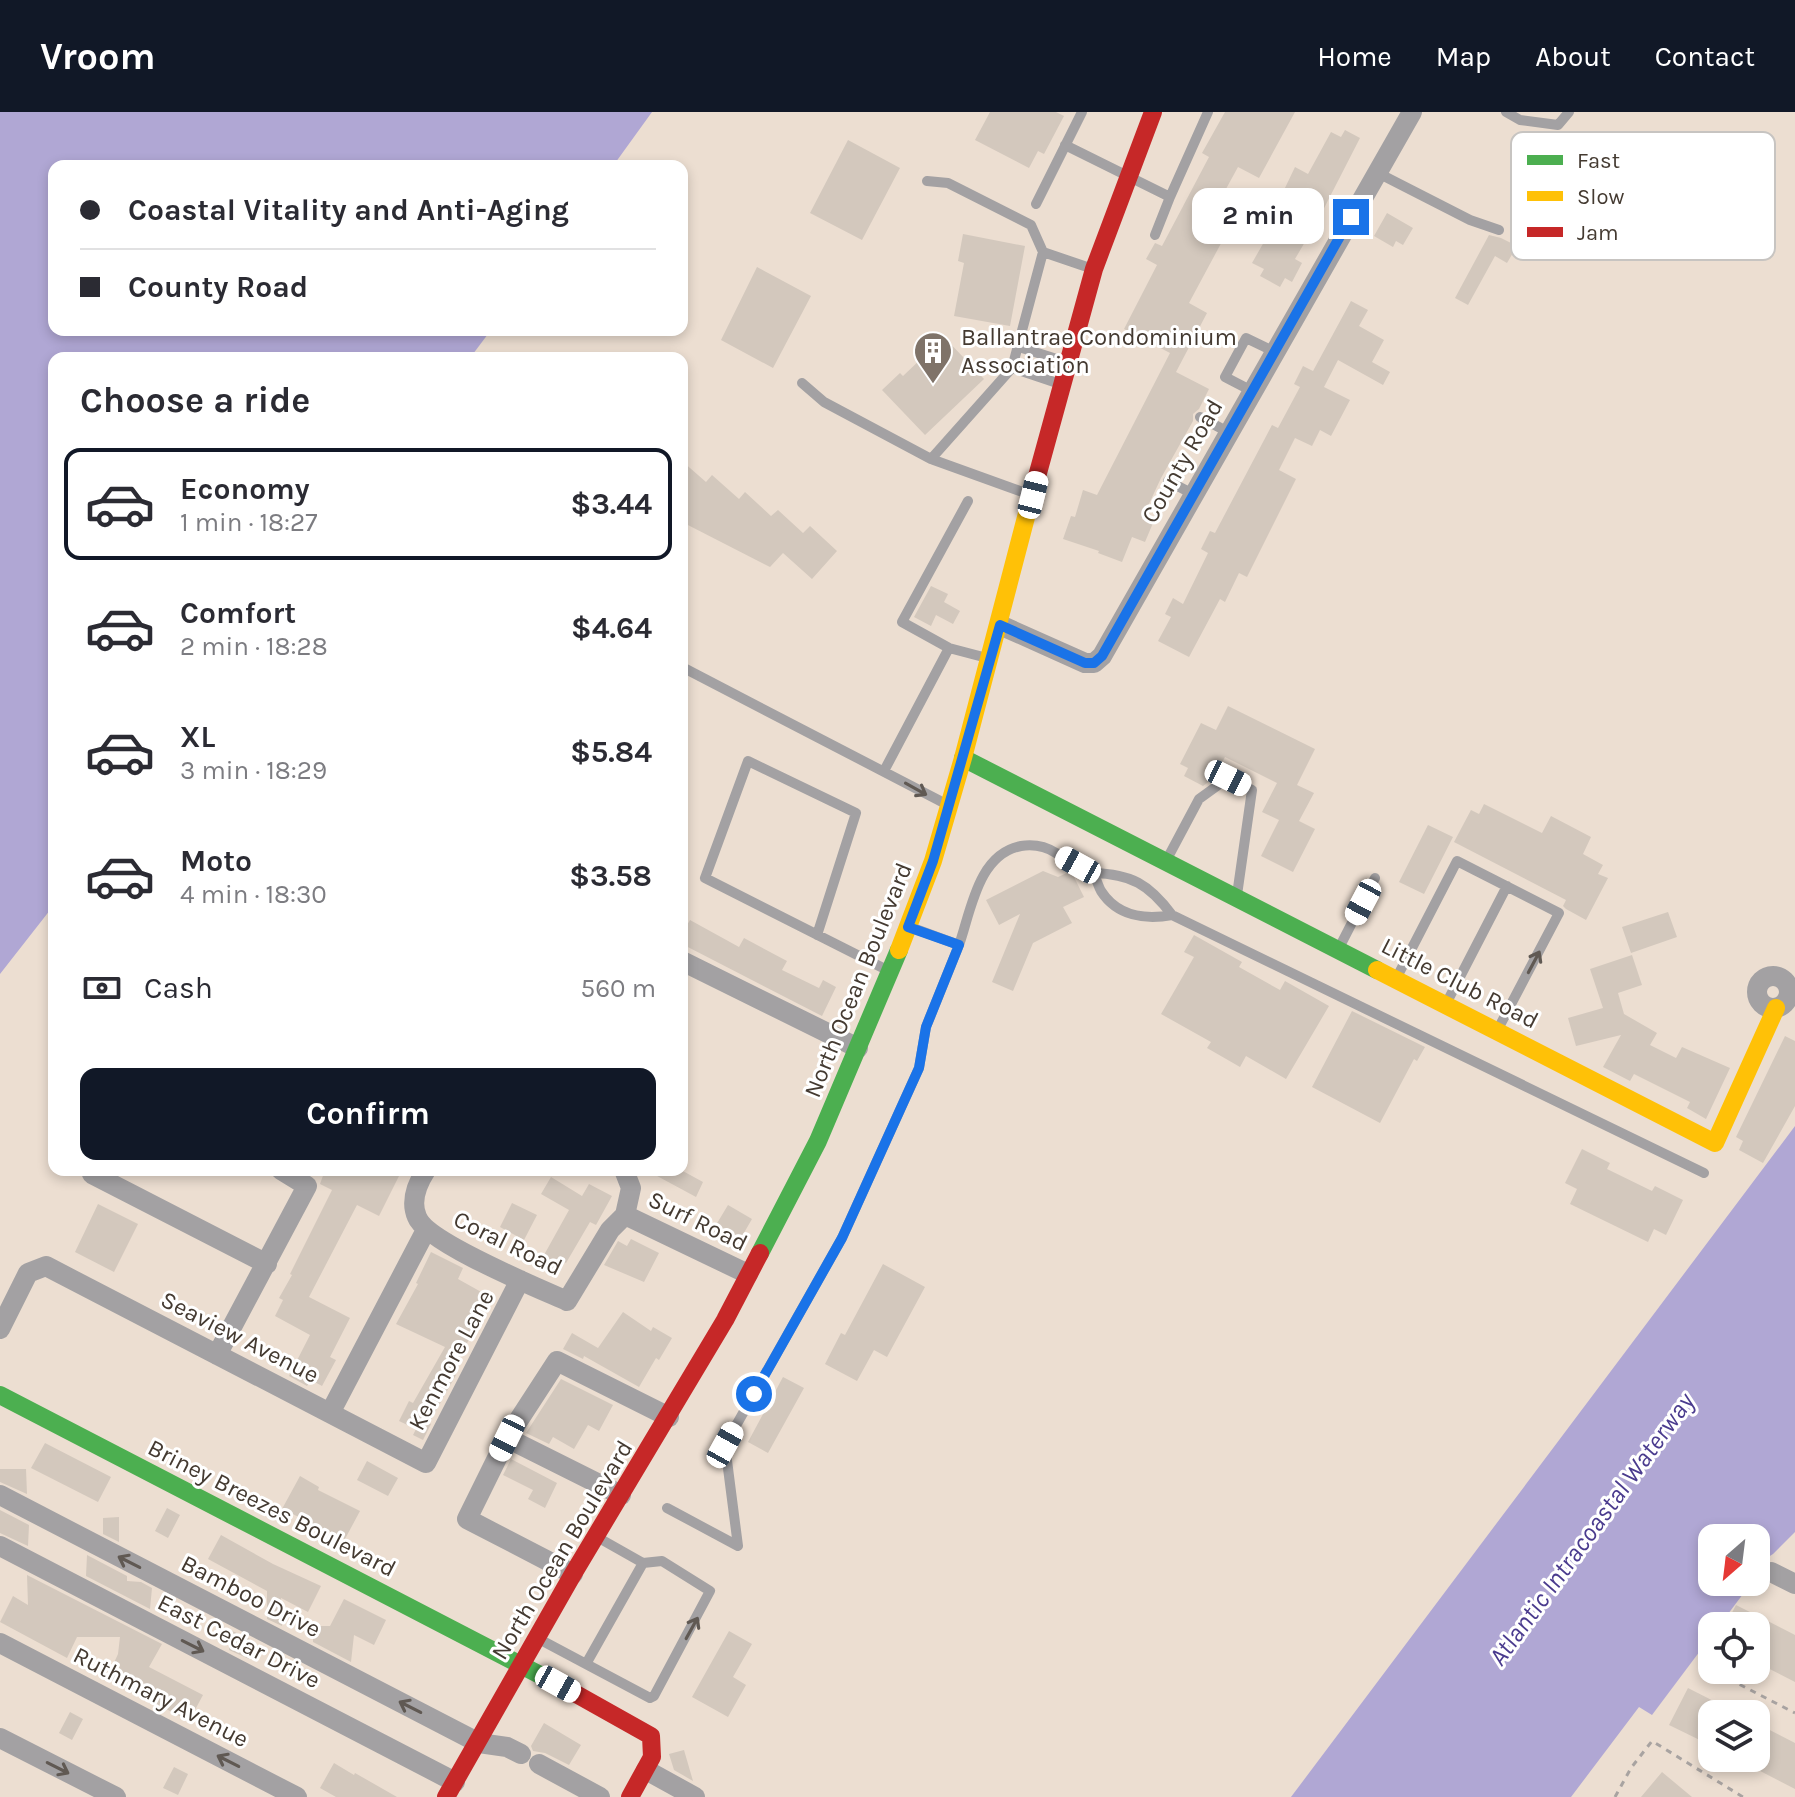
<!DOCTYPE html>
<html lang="en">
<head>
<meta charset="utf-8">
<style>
	:root { --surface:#fff; --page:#f7f7f7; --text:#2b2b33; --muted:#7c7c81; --line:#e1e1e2; --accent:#111827 }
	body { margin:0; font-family:Karla,sans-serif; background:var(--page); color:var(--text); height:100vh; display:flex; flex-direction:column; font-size:30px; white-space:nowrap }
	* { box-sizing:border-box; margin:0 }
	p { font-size:26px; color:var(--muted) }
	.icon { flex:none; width:44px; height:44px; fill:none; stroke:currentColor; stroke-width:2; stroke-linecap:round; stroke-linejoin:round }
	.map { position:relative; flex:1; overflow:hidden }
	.side { position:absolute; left:48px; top:240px; width:640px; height:824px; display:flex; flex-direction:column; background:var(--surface); border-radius:16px; box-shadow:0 4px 12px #0003 }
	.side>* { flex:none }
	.banner { position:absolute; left:48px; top:48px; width:640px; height:176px; border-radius:16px; box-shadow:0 4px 12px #0003; display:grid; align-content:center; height:176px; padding:0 32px; background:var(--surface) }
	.needle { width:52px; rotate:208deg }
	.tools { position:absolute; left:1698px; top:1412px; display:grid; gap:16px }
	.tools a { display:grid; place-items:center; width:72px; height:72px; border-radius:16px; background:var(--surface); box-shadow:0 4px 12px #0003; font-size:40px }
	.end { position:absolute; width:36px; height:36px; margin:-18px; border:10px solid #1a73e8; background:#fff; box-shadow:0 0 0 4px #fff }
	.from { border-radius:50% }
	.bubble { position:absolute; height:56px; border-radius:16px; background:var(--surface); box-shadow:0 4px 12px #0003; font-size:26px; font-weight:700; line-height:56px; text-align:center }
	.car { position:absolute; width:24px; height:48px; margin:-24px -12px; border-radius:10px; box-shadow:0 0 6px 2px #0007; background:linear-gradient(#fff 24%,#345 0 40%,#fff 0 76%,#345 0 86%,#fff 0) }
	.banner b { display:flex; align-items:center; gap:28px; height:76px; font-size:30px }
	.banner b+b { border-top:2px solid var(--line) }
	.banner i { width:20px; height:20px; background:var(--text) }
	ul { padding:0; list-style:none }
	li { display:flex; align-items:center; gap:24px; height:112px; margin:0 16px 12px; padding:0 16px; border:4px solid transparent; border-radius:16px }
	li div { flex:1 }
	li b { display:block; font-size:30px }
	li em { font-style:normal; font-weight:700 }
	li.current { border-color:var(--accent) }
	li>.icon { width:72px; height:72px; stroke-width:1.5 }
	h2 { padding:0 32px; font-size:36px; line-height:96px }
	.pay { display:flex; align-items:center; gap:20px; height:88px; padding:0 32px; font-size:30px }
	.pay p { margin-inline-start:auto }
	.action { display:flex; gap:16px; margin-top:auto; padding:16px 32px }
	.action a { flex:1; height:92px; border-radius:16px; background:var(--accent); color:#fff; font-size:32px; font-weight:700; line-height:92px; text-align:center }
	header { display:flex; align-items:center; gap:48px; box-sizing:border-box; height:112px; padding:0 40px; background:var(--accent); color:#fff }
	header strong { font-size:38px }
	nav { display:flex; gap:44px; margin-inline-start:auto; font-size:28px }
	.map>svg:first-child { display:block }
	.water { fill:#b0a7d4 }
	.building { fill:#d3c8bd }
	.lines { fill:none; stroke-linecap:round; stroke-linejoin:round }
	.path { stroke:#a8a3a1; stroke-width:3; stroke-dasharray:6 6; stroke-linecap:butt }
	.lane { stroke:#a3a1a3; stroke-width:10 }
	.street { stroke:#a3a1a3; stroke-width:20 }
	.fast { stroke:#4caf50; stroke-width:18 }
	.slow { stroke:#ffc107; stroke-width:18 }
	.jam { stroke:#c62828; stroke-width:18 }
	.oneway { stroke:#605953 }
	.route { stroke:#1a73e8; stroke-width:10 }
	.labels { text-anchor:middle; stroke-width:6; stroke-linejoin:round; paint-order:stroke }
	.poi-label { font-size:24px; fill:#443a31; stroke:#fff; text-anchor:start }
	.street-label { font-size:24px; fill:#443a31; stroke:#fff }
	.water-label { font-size:26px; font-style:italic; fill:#4a3b8e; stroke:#fff }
	.key { fill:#fff; stroke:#c7c4c1; stroke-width:2 }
	.key-label { font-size:22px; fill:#443a31 }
</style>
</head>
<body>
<header>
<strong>Vroom</strong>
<nav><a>Home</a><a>Map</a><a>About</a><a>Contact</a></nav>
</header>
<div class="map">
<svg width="1795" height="1685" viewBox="0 0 1795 1685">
	<rect width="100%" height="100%" fill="#ecded1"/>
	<path class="water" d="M0,0H652L613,54H54V218H491L470,246H54V793L0,862Z
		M1795,1014V1420L1773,1442L1762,1449L1756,1443V1426H1712V1470H1752L1719,1514H1712V1523L1652,1603L1639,1595L1571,1685H1291Z"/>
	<path class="building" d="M990,0H1056L1064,4L1044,42L1038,39L1029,56L975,28Z
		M1225,0H1295L1259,66L1238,55L1221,86L1240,96L1189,191L1207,201L1176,260L1209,277L1199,297L1193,302V309L1161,366L1142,407L1153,411L1145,430L1132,425L1122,450L1098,441L1099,439L1063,427L1071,404L1075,405L1083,378L1097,383L1170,241L1124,217L1157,153L1146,147L1155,131L1162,134L1209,45L1202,41Z
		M1345,18L1360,26L1319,106L1295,147L1302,151L1292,170L1285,166L1280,175L1260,164L1264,157L1252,151L1276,109L1273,107L1288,81L1284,78L1295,55L1308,62L1331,20L1341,25Z
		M848,28L900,56L862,128L810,101Z
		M1387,101L1413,116L1403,133L1396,129L1393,135L1374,124Z
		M963,122L1025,134L1010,214L954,204L964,151L958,149Z
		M1489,123L1501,126L1517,134L1507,151L1495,144L1468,193L1455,186Z
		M757,155L811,184L773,256L721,228Z
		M1351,189L1368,198L1359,214L1384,228L1372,250L1390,260L1383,273L1338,248L1324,275L1350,288L1331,324L1320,318L1312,334L1295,326L1279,358L1296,367L1247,465L1239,461L1225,490L1220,487L1189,545L1158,529L1171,505L1165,502L1173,486L1183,492L1208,441L1201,437L1210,419L1215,421L1272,313L1278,316L1300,275L1294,272L1303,254L1313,259Z
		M944,225L984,267L925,323L882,278L900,261L903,264Z
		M682,349L706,370L712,363L739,387L745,380L771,404L778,398L803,421L810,414L837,439L812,467L783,441L770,455L682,410Z
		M931,474L948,482L944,490L960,499L953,512L936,503L931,514L914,505Z
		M1228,594L1315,637L1297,673L1314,681L1299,709L1315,717L1293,760L1261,744L1279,708L1262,700L1277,671L1225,645L1214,666L1203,674L1184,664L1188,656L1180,652L1201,611L1216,618Z
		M1484,692L1542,721L1551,704L1591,725L1583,742L1603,753L1598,762L1608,766L1586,808L1566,797L1563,794L1566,788L1454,730L1471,698L1479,702Z
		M1428,713L1453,725L1424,782L1399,770Z
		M1043,759L1058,765L1071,759L1084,785L1063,795L1072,811L1033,831L1013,879L992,870L1020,802L999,813L986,788Z
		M1668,800L1677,825L1631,841L1622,815Z
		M690,808L739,835L744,826L787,849L782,858L819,876L823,868L836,875L822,904L682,832V822Z
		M1194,823L1242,850L1239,855L1280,878L1285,869L1329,894L1286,967L1246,944L1240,955L1207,936L1211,930L1161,902L1194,845L1184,840Z
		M1632,843L1642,873L1618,881L1624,902L1657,921L1650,933L1676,946L1682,935L1730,956L1706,1007L1687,996L1690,990L1634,962L1630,969L1603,955L1621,923L1576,934L1568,906L1603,896L1590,857Z
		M1352,899L1425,935L1417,949L1414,947L1380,1011L1312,975Z
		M1785,924L1795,929V994L1763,1051L1739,1038L1743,1029L1736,1025Z
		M1582,1037L1610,1051L1607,1057L1652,1079L1655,1074L1683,1088L1666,1123L1654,1117L1648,1130L1570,1092L1577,1077L1565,1071Z
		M325,1058H402L379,1104L357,1093L309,1185L350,1206L330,1245L336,1248L322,1274L311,1268L307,1274L289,1264L310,1223L275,1204L283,1188L279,1186L292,1163L290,1162L332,1078L320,1072Z
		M646,1058H681L703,1070L696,1085Z
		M551,1065L582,1084L589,1072L612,1084L596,1113L590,1110L566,1151L560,1148L553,1160L539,1152L569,1098L541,1082Z
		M512,1091L537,1103L524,1128L500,1115Z
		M98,1092L138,1112L114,1160L75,1140Z
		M728,1093L752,1107L734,1138L710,1123Z
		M631,1127L659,1141L644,1170L604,1153L618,1129L627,1134Z
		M431,1140L463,1156L458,1167L492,1186L451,1260L456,1263L429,1311L431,1312L423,1328L413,1323L416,1317L399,1309L409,1289L413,1291L445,1235L396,1212L418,1172L416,1171Z
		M883,1152L925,1175L887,1245L874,1238L857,1269L825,1252L841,1221L845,1223Z
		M623,1200L651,1219L653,1215L672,1226L659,1248L656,1246L639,1275L584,1244L583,1247L563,1237L572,1221L598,1236Z
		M783,1265L804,1276L768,1341L748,1330Z
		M561,1267L613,1293L599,1319L588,1313L574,1337L553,1325L549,1332L526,1321Z
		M45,1331L111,1365L98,1390L31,1356Z
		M511,1347L557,1371L545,1396L528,1387L533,1378L503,1363Z
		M367,1349L398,1366L388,1384L357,1368Z
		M0,1357H26L27,1382L0,1370Z
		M300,1364L319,1375L318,1378L360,1399L345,1427L282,1397Z
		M167,1396L180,1403L168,1426L155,1419Z
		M0,1398L29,1413L28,1434L0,1421Z
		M119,1405V1430L103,1422V1406Z
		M221,1423L273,1452L321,1474L308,1500L281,1486L282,1514L267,1507V1479L208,1447Z
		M87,1443L127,1464V1469L141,1470L152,1476L150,1497L86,1464Z
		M27,1463L162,1532L149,1555L203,1583L189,1609L107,1566L118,1542L120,1525H77L67,1546L0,1510L13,1484L28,1493Z
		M344,1487L386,1508L374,1533L354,1523L351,1550L313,1530V1514H330Z
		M1736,1493L1795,1523V1570L1756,1550V1514H1725Z
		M230,1518L250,1527L249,1547L229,1538Z
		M729,1519L752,1532L733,1565L746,1573L728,1605L692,1585Z
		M1688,1576L1739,1602H1712V1634L1669,1613Z
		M70,1600L83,1607L72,1628L59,1621Z
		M544,1611L581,1633L569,1653L545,1641L533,1639L531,1634Z
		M1756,1611L1795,1631V1677L1735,1646H1756Z
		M684,1638L693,1669L674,1658L669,1642Z
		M334,1651L354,1663L355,1661L397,1685H336L320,1676Z
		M174,1655L188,1662L178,1683L163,1676Z
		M1662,1660L1692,1685H1641Z"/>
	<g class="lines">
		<path class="path" d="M1729,1567L1795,1601
			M1615,1685L1631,1656L1652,1629L1743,1685"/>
		<path class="lane" d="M1506,0L1520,8L1558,13L1569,0
			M1065,33L1170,85L1155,123
			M1376,60L1470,108L1499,118
			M927,69L948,71L1031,113L1043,140
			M1170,85L1208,0
			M1036,92L1082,0
			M1019,235L1066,250
			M1012,256L1060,272
			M802,271L824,290L931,347L1012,256L1043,140L1090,156
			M1252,279L1225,265L1246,226L1275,240
			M1200,305L1228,320
			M931,347L1031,383
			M1168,369L1193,382
			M968,389L902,510L949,536L987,546
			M682,555L946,692
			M884,659L949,536
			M1166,749L1199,687L1228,666L1252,678L1237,783
			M1093,761C1131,762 1149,772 1172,803
			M910,815L959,833C971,799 978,742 1021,734C1034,732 1045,734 1056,741C1067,747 1086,753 1093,762C1097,767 1098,774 1101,779C1117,804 1145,808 1172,803L1704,1061
			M817,823L856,701L748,649L705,766L889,859
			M1339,836L1375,766
			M1397,865L1457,749L1559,801L1498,917
			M1447,890L1507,774
			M667,1396L738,1434L725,1333L842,1126L919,956L926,915L959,833
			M539,1527L650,1586L654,1584L710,1479L662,1449L643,1451L597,1425
			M586,1552L643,1451"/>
		<path class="street" d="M1000,513L1085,551H1094L1102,544L1412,0
			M682,849L858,936
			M1757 880a16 16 0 1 1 32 0a16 16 0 1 1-32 0Z
			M426,1058C417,1072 410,1089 417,1105C426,1130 538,1176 567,1189L610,1118L625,1103L631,1076L624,1058
			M92,1062L267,1152
			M625,1103L748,1162
			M0,1217L28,1161L46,1154L426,1351L520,1168
			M217,1243L307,1074L281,1058
			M330,1301L426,1118
			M507,1326L621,1383
			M0,1383L479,1631L507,1635L521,1642
			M0,1434L455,1670
			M1771,1460L1795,1472
			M573,1462L467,1407L507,1326L557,1249L669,1305
			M0,1531L297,1685
			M0,1626L116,1685
			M539,1652L600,1685
			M646,1658L695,1685"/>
		<path class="fast" d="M963,646L1377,858
			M760,1141L818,1029L899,838
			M0,1283L569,1578"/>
		<path class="slow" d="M899,838L933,749L963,646L1030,390
			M1377,858L1715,1031L1776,896"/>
		<path class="jam" d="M1030,390L1094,157L1153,0
			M569,1578L651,1624L652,1645L630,1685
			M446,1685L573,1462L725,1208L760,1141"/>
	</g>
	<defs><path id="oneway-shaft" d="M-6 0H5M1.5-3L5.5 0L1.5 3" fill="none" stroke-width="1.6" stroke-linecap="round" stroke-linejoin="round" transform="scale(2)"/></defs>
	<g class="oneway">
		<use href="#oneway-shaft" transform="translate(916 677) rotate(29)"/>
		<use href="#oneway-shaft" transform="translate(1534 850) rotate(-62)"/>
		<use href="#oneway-shaft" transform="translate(129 1450) rotate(-153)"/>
		<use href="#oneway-shaft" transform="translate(692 1516) rotate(-61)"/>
		<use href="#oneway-shaft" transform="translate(193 1534) rotate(27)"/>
		<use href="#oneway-shaft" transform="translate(410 1595) rotate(-153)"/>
		<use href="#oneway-shaft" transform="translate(228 1649) rotate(-153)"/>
		<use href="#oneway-shaft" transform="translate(58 1656) rotate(27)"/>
	</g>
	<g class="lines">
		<path class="route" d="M754,1282L842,1126L919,956L926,915L959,833L908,815L933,749L1000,513L1085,551H1094L1102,544L1351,105"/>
	</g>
	<defs>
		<symbol id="building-pin" viewBox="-11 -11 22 30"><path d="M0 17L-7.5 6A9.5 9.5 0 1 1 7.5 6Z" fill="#7f7369" stroke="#fff"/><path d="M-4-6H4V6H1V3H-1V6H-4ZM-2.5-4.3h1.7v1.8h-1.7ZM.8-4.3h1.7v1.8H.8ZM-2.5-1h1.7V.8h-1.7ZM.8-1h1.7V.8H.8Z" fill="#fff"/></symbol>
	</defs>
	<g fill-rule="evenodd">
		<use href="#building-pin" x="911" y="217" width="44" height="60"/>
	</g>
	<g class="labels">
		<g class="poi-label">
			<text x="961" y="233">Ballantrae Condominium<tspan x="961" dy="28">Association</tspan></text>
		</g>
		<g class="street-label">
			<text transform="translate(1182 349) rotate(-60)" y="8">County Road</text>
			<text transform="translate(858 868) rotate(-68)" y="8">North Ocean Boulevard</text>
			<text transform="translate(1460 871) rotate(27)" y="8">Little Club Road</text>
			<text transform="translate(698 1109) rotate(26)" y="8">Surf Road</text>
			<text transform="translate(508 1131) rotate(26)" y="8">Coral Road</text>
			<text transform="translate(240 1225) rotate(27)" y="8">Seaview Avenue</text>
			<text transform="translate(451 1248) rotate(-62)" y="8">Kenmore Lane</text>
			<text transform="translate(272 1396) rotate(27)" y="8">Briney Breezes Boulevard</text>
			<text transform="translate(562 1438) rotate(-59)" y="8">North Ocean Boulevard</text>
			<text transform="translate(251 1484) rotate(27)" y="8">Bamboo Drive</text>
			<text transform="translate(239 1529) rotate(27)" y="8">East Cedar Drive</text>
			<text transform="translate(161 1585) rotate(27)" y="8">Ruthmary Avenue</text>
		</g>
		<g class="water-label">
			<text transform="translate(1591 1417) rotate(-54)" y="9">Atlantic Intracoastal Waterway</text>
		</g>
	</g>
	<rect x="1511" y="20" width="264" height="128" rx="12" class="key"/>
	<rect x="1527" y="43" width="36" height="10" fill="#4caf50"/>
	<rect x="1527" y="79" width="36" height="10" fill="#ffc107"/>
	<rect x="1527" y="115" width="36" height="10" fill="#c62828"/>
	<g class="key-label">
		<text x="1577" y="56">Fast</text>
		<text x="1577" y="92">Slow</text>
		<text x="1577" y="128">Jam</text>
	</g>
</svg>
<div class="tools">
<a><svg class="needle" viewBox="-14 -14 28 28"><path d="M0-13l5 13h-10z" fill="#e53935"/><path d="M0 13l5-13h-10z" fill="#7c7c81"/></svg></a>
<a><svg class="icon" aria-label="locate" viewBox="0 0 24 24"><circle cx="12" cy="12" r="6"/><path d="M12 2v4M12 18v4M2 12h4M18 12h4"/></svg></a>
<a><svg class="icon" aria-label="layers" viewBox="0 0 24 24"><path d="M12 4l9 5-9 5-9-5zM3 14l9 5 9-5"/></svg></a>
</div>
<i class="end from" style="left:754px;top:1282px"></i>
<i class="end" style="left:1351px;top:105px"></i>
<div class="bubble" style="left:1192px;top:76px;width:132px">2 min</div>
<i class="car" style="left:1033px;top:383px;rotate:14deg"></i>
<i class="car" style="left:1228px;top:666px;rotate:116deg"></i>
<i class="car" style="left:1078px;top:753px;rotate:299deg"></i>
<i class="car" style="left:1363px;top:790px;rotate:208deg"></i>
<i class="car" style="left:507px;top:1326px;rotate:206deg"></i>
<i class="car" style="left:725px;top:1333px;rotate:29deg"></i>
<i class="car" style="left:558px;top:1572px;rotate:119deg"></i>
<div class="banner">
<b><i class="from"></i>Coastal Vitality and Anti-Aging</b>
<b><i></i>County Road</b>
</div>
<section class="side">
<h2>Choose a ride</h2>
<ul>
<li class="current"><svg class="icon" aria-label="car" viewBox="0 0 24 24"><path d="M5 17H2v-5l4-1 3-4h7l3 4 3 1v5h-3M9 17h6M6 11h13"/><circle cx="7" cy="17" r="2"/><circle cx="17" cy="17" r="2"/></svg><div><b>Economy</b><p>1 min · 18:27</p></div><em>$3.44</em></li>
<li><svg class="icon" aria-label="car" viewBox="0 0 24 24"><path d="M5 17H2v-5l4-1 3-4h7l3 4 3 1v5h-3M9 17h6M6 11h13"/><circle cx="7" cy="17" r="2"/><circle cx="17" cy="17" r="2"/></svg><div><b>Comfort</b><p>2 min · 18:28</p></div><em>$4.64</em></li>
<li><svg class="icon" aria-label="car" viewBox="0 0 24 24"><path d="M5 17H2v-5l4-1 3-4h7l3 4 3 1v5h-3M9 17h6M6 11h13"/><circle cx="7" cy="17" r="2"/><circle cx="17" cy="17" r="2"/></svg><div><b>XL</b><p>3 min · 18:29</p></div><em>$5.84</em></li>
<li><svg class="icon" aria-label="car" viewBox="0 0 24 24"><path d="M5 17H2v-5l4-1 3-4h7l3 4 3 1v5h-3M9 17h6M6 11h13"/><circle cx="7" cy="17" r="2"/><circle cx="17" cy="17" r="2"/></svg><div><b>Moto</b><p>4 min · 18:30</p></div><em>$3.58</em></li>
</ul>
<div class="pay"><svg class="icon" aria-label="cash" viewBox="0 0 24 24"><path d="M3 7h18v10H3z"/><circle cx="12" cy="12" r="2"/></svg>Cash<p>560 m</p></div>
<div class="action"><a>Confirm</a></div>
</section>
</div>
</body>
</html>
